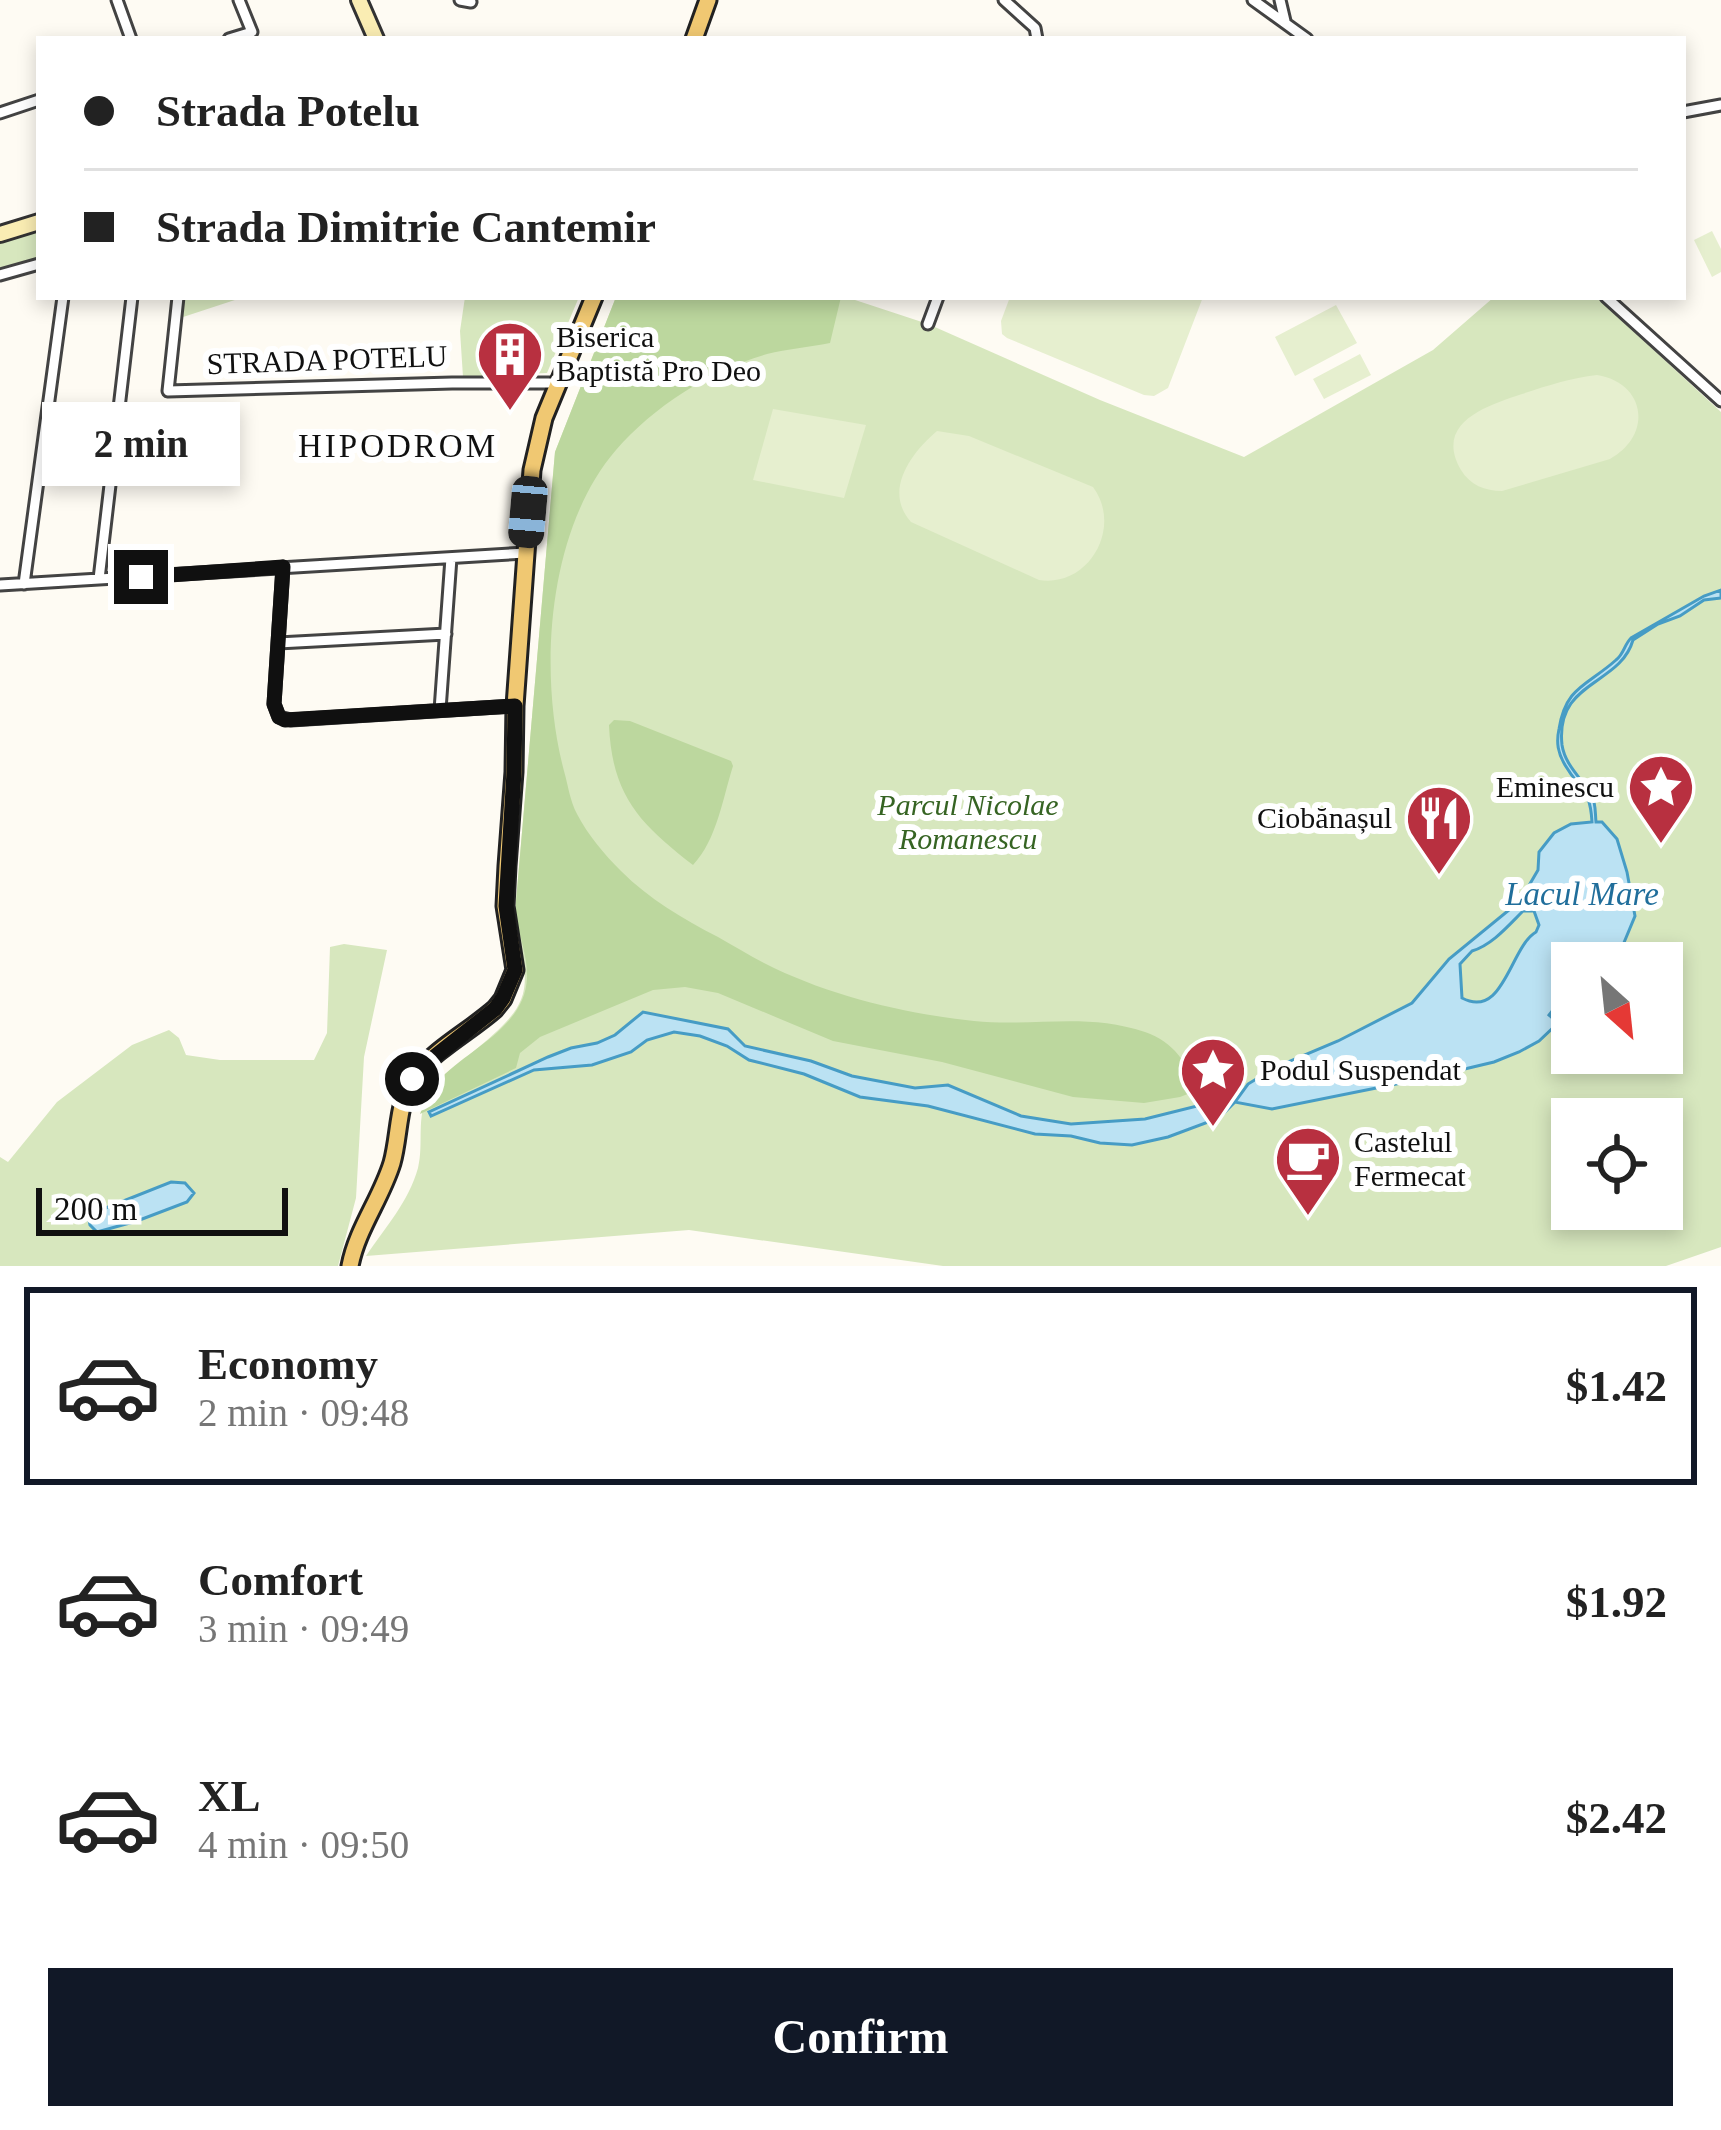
<!DOCTYPE html>
<html lang="en">
<head>
<meta charset="utf-8">
<style>
	:root { --surface:#fff; --page:#f6f6f6; --text:#222; --muted:#767676; --line:#e0e0e0; --accent:#111827 }
	body { margin:0; font-family:Georgia,serif; background:var(--page); color:var(--text); height:100vh; display:flex; flex-direction:column; font-size:45px; white-space:nowrap }
	* { box-sizing:border-box; margin:0 }
	p { font-size:39px; color:var(--muted) }
	.icon { flex:none; width:66px; height:66px; fill:none; stroke:currentColor; stroke-width:2; stroke-linecap:round; stroke-linejoin:round }
	.map { position:relative; height:1266px; overflow:hidden }
	.drawer { display:flex; flex-direction:column; background:var(--surface); flex:1 }
	.drawer>* { flex:none }
	.hud { position:absolute; left:36px; top:36px; width:1650px; height:264px; border-radius:0px; box-shadow:0 6px 18px #0003; display:grid; align-content:center; height:264px; padding:0 48px; background:var(--surface) }
	.needle { width:78px; rotate:153deg }
	.tools { position:absolute; left:1551px; top:942px; display:grid; gap:24px }
	.tools a { display:grid; place-items:center; width:132px; height:132px; border-radius:0px; background:var(--surface); box-shadow:0 6px 18px #0003; font-size:60px }
	.scale { position:absolute; left:36px; bottom:30px; width:252px; box-sizing:border-box; padding-left:12px; border:6px solid #101010; border-top:0; font-size:33px; line-height:42px; white-space:nowrap; color:#101010; -webkit-text-stroke:9px #fff; paint-order:stroke }
	.end { position:absolute; width:54px; height:54px; margin:-27px; border:15px solid #101010; background:#fff; box-shadow:0 0 0 6px #fff }
	.from { border-radius:50% }
	.bubble { position:absolute; height:84px; border-radius:0px; background:var(--surface); box-shadow:0 6px 18px #0003; font-size:39px; font-weight:800; line-height:84px; text-align:center }
	.car { position:absolute; width:36px; height:72px; margin:-36px -18px; border-radius:15px; box-shadow:0 0 9px 3px #0007; background:linear-gradient(#222 24%,#8ab4d8 0 40%,#222 0 76%,#8ab4d8 0 86%,#222 0) }
	.hud b { display:flex; align-items:center; gap:42px; height:114px; font-size:45px }
	.hud b+b { border-top:3px solid var(--line) }
	.hud i { width:30px; height:30px; background:var(--text) }
	ul { padding:21px 0 0; list-style:none }
	li { display:flex; align-items:center; gap:36px; height:198px; margin:0 24px 18px; padding:0 24px; border:6px solid transparent; border-radius:0px }
	li div { flex:1 }
	li b { display:block; font-size:45px }
	li em { font-style:normal; font-weight:800 }
	li.on { border-color:var(--accent) }
	li>.icon { width:108px; height:108px; stroke-width:1.5 }
	.button { display:flex; gap:24px; margin-top:auto; padding:24px 48px }
	.button a { flex:1; height:138px; border-radius:0px; background:var(--accent); color:#fff; font-size:48px; font-weight:800; line-height:138px; text-align:center }
	.map>svg:first-child { display:block }
	.green { fill:#d7e7be; fill-rule:evenodd }
	.forest { fill:#bcd79e }
	.pitch { fill:#e6efcf }
	.water { fill:#bbe2f3; stroke:#469cc5; stroke-width:3; fill-rule:evenodd }
	.lines { fill:none; stroke-linecap:round; stroke-linejoin:round }
	.street-casing { stroke:#434343; stroke-width:15 }
	.secondary-casing { stroke:#323232; stroke-width:20 }
	.primary-casing { stroke:#212121; stroke-width:21 }
	.street { stroke:#fff; stroke-width:9 }
	.secondary { stroke:#faedb3; stroke-width:14 }
	.primary { stroke:#f0c872; stroke-width:15 }
	.route { stroke:#101010; stroke-width:15 }
	.labels { text-anchor:middle; stroke-width:12; stroke-linejoin:round; paint-order:stroke }
	.poi-label { font-size:30px; fill:#101010; stroke:#fff; text-anchor:start }
	.street-label { font-size:30px; fill:#101010; stroke:#fff }
	.park-label { font-size:30px; font-style:italic; fill:#366423; stroke:#fff }
	.neighbourhood-label { font-size:33px; letter-spacing:3px; fill:#101010; stroke:#fff }
	.water-label { font-size:33px; font-style:italic; fill:#206e9b; stroke:#fff }
</style>
</head>
<body>
<div class="map">
<svg width="1721" height="1266" viewBox="0 0 1721 1266">
	<rect width="100%" height="100%" fill="#fefbf3"/>
	<path class="green" d="M39,231V260L0,272V243Z
		M180,297H244L177,319Z
		M465,297H579L547,373L463,377L460,331Z
		M616,297H846L928,324L1100,400L1244,457L1433,350L1494,297H1596L1721,412V1247L1666,1266H943L689,1230L366,1256C385,1228 409,1201 418,1168C424,1143 416,1118 428,1095C437,1079 453,1068 468,1056C535,1001 531,996 515,913L555,452ZM1572,963H1662V1053H1572ZM1572,1119H1662V1209H1572Z
		M344,944L387,950L364,1057L356,1198L338,1266H0V1157L8,1162L57,1102L132,1045L169,1030L179,1038L186,1055L220,1060H314L327,1033L330,947Z"/>
	<path class="forest" d="M616,297H841L830,343C809,347 787,349 767,354C711,370 654,406 616,450C547,530 538,673 564,771C568,785 570,801 577,814C588,835 604,854 621,871C649,899 683,919 718,937C736,947 755,959 774,968C835,997 907,1014 974,1021C1034,1027 1086,1012 1145,1032C1174,1042 1187,1063 1198,1090L1180,1097L1144,1103L1073,1097L942,1062L833,1041L718,993L685,987L653,990L540,1037L520,1053L516,1068L420,1114C425,1102 429,1091 438,1081C467,1049 525,1028 527,978C528,958 519,934 515,913L555,452Z
		M614,720L630,721L731,761L733,766C723,797 717,840 693,865C640,824 612,796 609,725Z"/>
	<path class="pitch" d="M1712,231L1721,249V272L1712,277L1694,240Z
		M1010,297H1203L1168,388L1154,396L1144,395L1007,338L1002,334L1001,321Z
		M1336,305L1357,343L1295,376L1275,337Z
		M1360,354L1371,375L1324,399L1313,379Z
		M1597,375C1646,383 1653,435 1610,459L1502,491C1485,491 1470,485 1461,470C1433,422 1489,405 1522,394C1546,386 1571,378 1597,375Z
		M773,409L866,425L844,498L753,480Z
		M937,431L969,436L1093,487C1123,527 1089,588 1039,580L911,522C883,491 911,453 937,431Z"/>
	<path class="water" d="M1721,590V598L1704,600L1680,616L1658,624L1633,640C1620,686 1555,680 1562,745C1565,765 1581,778 1591,794C1596,802 1595,812 1596,822H1602L1617,839L1627,872L1635,916L1618,957L1606,948L1593,963L1588,960L1585,963H1572V986L1549,1015L1558,1023L1539,1041L1519,1052L1494,1062L1431,1077L1272,1109L1235,1102L1219,1118L1168,1137L1132,1145L1100,1143L1071,1136L1035,1134L928,1106L860,1097L804,1074L749,1060L727,1046L700,1036L674,1032L647,1040L631,1052L592,1065L534,1070L431,1116L429,1112L548,1057L571,1048L597,1043L615,1035L643,1012L728,1029L745,1046L811,1061L852,1076L915,1088L948,1085L1021,1116L1071,1124L1145,1119L1225,1099L1235,1102L1248,1084L1276,1067L1338,1041L1412,1003L1449,959L1520,901L1538,870L1539,852L1554,833L1571,824L1592,822C1590,788 1581,792 1565,765C1558,753 1556,743 1559,729C1566,686 1587,686 1616,660C1624,654 1624,645 1631,638L1704,596ZM1523,911H1534L1539,925L1536,932C1510,947 1504,1020 1462,998L1460,964L1472,951C1492,945 1508,926 1523,911Z
		M171,1182L185,1183L194,1193L187,1202L137,1221L97,1232L90,1225L88,1215Z"/>
	<g class="lines">
		<defs>
			<path id="street" d="M117,0L131,39
				M460,0L471,2
				M1004,0L1035,28L1037,39
				M1253,0L1307,39
				M1280,0L1285,21
				M229,39L252,32L239,0
				M1683,112L1721,105
				M0,113L39,100
				M0,275L39,264
				M178,297L168,391L452,383H559
				M1606,297L1721,401
				M928,324L938,297
				M283,567L274,704L279,717L291,720L515,706
				M99,579L132,297
				M24,584L63,297
				M0,585L525,553
				M278,643L446,634
				M440,710L451,558"/>
			<path id="secondary" d="M359,0L376,39
				M0,234L39,222"/>
			<path id="primary" d="M694,39L708,0
				M350,1266C357,1229 381,1199 392,1163C400,1135 397,1098 416,1074C437,1048 470,1031 495,1009L503,999L515,970L505,906L507,866L514,772L515,706L532,470L544,418L594,297"/>
		</defs>
		<use href="#street" class="street-casing"/>
		<use href="#secondary" class="secondary-casing"/>
		<use href="#primary" class="primary-casing"/>
		<use href="#street" class="street"/>
		<use href="#secondary" class="secondary"/>
		<use href="#primary" class="primary"/>
	</g>
	<g class="lines">
		<path class="route" d="M141,577L283,567L274,704L279,717L285,720L515,706L514,772L506,906L515,970L503,998L495,1009L424,1065L412,1079"/>
	</g>
	<defs>
		<symbol id="building-pin" viewBox="-11 -11 22 30"><path d="M0 17L-7.5 6A9.5 9.5 0 1 1 7.5 6Z" fill="#b83040" stroke="#fff"/><path d="M-4-6H4V6H1V3H-1V6H-4ZM-2.5-4.3h1.7v1.8h-1.7ZM.8-4.3h1.7v1.8H.8ZM-2.5-1h1.7V.8h-1.7ZM.8-1h1.7V.8H.8Z" fill="#fff"/></symbol>
		<symbol id="sight-pin" viewBox="-11 -11 22 30"><path d="M0 17L-7.5 6A9.5 9.5 0 1 1 7.5 6Z" fill="#b83040" stroke="#fff"/><path d="M0-6L1.8-2.2L6-1.7L2.9 1.2L3.7 5.4L0 3.3L-3.7 5.4L-2.9 1.2L-6-1.7L-1.8-2.2Z" fill="#fff"/></symbol>
		<symbol id="restaurant-pin" viewBox="-11 -11 22 30"><path d="M0 17L-7.5 6A9.5 9.5 0 1 1 7.5 6Z" fill="#b83040" stroke="#fff"/><path d="M-5-6h1v4h1v-4h1v4h1v-4h1v5L-1.5 .5V6h-2V.5L-5-1ZM5-6V6H3V1.5H1.5Q1.5-4 5-6Z" fill="#fff"/></symbol>
		<symbol id="cafe-pin" viewBox="-11 -11 22 30"><path d="M0 17L-7.5 6A9.5 9.5 0 1 1 7.5 6Z" fill="#b83040" stroke="#fff"/><path d="M-5.5-4.5H6V0H3Q3 3.5 0 3.5H-2.5Q-5.5 3.5-5.5 0ZM3-3.2v2h1.7v-2ZM-6 4.5H4V6H-6Z" fill="#fff"/></symbol>
	</defs>
	<g fill-rule="evenodd">
		<use href="#building-pin" x="472" y="316" width="76" height="104"/>
		<use href="#sight-pin" x="1623" y="749" width="76" height="104"/>
		<use href="#restaurant-pin" x="1401" y="780" width="76" height="104"/>
		<use href="#sight-pin" x="1175" y="1032" width="76" height="104"/>
		<use href="#cafe-pin" x="1270" y="1121" width="76" height="104"/>
	</g>
	<g class="labels">
		<g class="poi-label">
			<text x="556" y="347">Biserica<tspan x="556" dy="34">Baptistă Pro Deo</tspan></text>
			<text x="1614" y="797" text-anchor="end">Eminescu</text>
			<text x="1392" y="828" text-anchor="end">Ciobănașul</text>
			<text x="1260" y="1080">Podul Suspendat</text>
			<text x="1354" y="1152">Castelul<tspan x="1354" dy="34">Fermecat</tspan></text>
		</g>
		<g class="street-label">
			<text transform="translate(327 360) rotate(-2)" y="10">STRADA POTELU</text>
		</g>
		<g class="park-label">
			<text x="968" y="815">Parcul Nicolae<tspan x="968" dy="34">Romanescu</tspan></text>
		</g>
		<g class="neighbourhood-label">
			<text x="398" y="457">HIPODROM</text>
		</g>
		<g class="water-label">
			<text x="1582" y="905">Lacul Mare</text>
		</g>
	</g>
</svg>
<div class="tools">
<a><svg class="needle" viewBox="-14 -14 28 28"><path d="M0-13l5 13h-10z" fill="#e53935"/><path d="M0 13l5-13h-10z" fill="#767676"/></svg></a>
<a><svg class="icon" aria-label="locate" viewBox="0 0 24 24"><circle cx="12" cy="12" r="6"/><path d="M12 2v4M12 18v4M2 12h4M18 12h4"/></svg></a>
</div>
<div class="scale">200 m</div>
<i class="end from" style="left:412px;top:1079px"></i>
<i class="end" style="left:141px;top:577px"></i>
<div class="bubble" style="left:42px;top:402px;width:198px">2 min</div>
<i class="car" style="left:528px;top:512px;rotate:185deg"></i>
<div class="hud">
<b><i class="from"></i>Strada Potelu</b>
<b><i></i>Strada Dimitrie Cantemir</b>
</div>
</div>
<section class="drawer">
<ul>
<li class="on"><svg class="icon" aria-label="car" viewBox="0 0 24 24"><path d="M5 17H2v-5l4-1 3-4h7l3 4 3 1v5h-3M9 17h6M6 11h13"/><circle cx="7" cy="17" r="2"/><circle cx="17" cy="17" r="2"/></svg><div><b>Economy</b><p>2 min · 09:48</p></div><em>$1.42</em></li>
<li><svg class="icon" aria-label="car" viewBox="0 0 24 24"><path d="M5 17H2v-5l4-1 3-4h7l3 4 3 1v5h-3M9 17h6M6 11h13"/><circle cx="7" cy="17" r="2"/><circle cx="17" cy="17" r="2"/></svg><div><b>Comfort</b><p>3 min · 09:49</p></div><em>$1.92</em></li>
<li><svg class="icon" aria-label="car" viewBox="0 0 24 24"><path d="M5 17H2v-5l4-1 3-4h7l3 4 3 1v5h-3M9 17h6M6 11h13"/><circle cx="7" cy="17" r="2"/><circle cx="17" cy="17" r="2"/></svg><div><b>XL</b><p>4 min · 09:50</p></div><em>$2.42</em></li>
</ul>
<div class="button"><a>Confirm</a></div>
</section>
</body>
</html>
